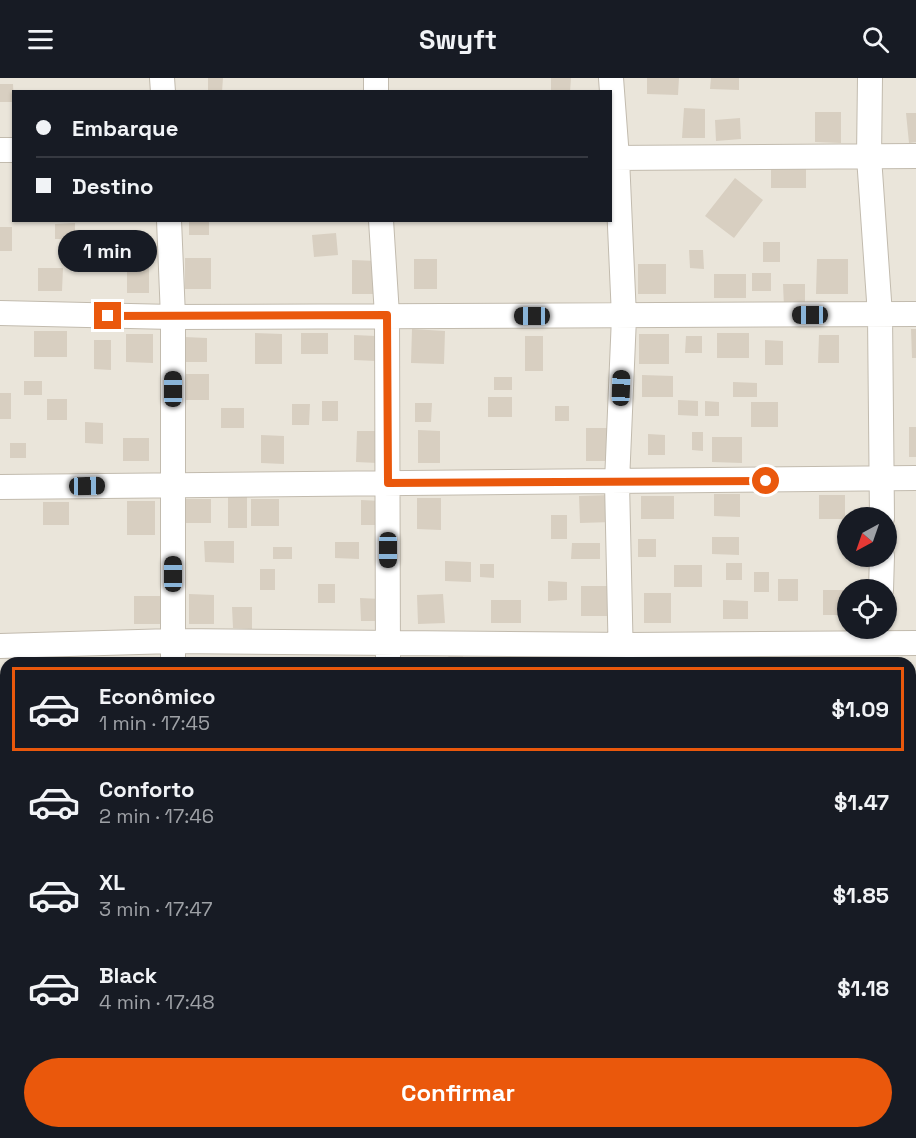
<!DOCTYPE html>
<html lang="pt">
<head>
<meta charset="utf-8">
<style>
	:root { --surface:#171b24; --page:#20242c; --text:#f1f3f6; --muted:#9ea1a6; --line:#363941; --accent:#ea580c }
	body { margin:0; font-family:"Space Grotesk",sans-serif; background:var(--page); color:var(--text); height:100vh; display:flex; flex-direction:column; font-size:22px; white-space:nowrap }
	* { box-sizing:border-box; margin:0 }
	p { font-size:20px; color:var(--muted) }
	.icon { flex:none; width:33px; height:33px; fill:none; stroke:currentColor; stroke-width:2; stroke-linecap:round; stroke-linejoin:round }
	.map { position:relative; flex:1; overflow:hidden }
	.side { position:absolute; left:0px; top:579px; width:916px; height:482px; display:flex; flex-direction:column; background:var(--surface); border-radius:18px 18px 0 0; box-shadow:0 2px 4px #0004 }
	.side>* { flex:none }
	.hud { position:absolute; left:12px; top:12px; width:600px; height:132px; border-radius:0px; box-shadow:0 2px 4px #0004; display:grid; align-content:center; height:132px; padding:0 24px; background:var(--surface) }
	.needle { width:39px; rotate:220deg }
	.tools { position:absolute; left:837px; top:429px; display:grid; gap:12px }
	.tools a { display:grid; place-items:center; width:60px; height:60px; border-radius:50%; background:var(--surface); box-shadow:0 2px 4px #0004; font-size:30px }
	.end { position:absolute; width:27px; height:27px; margin:-14px; border:8px solid #ea580c; background:#fff; box-shadow:0 0 0 3px #fff }
	.from { border-radius:50% }
	.bubble { position:absolute; height:42px; border-radius:21px; background:var(--surface); box-shadow:0 2px 4px #0004; font-size:20px; font-weight:700; line-height:42px; text-align:center }
	.car { position:absolute; width:18px; height:36px; margin:-18px -9px; border-radius:8px; box-shadow:0 0 4px 2px #0007; background:linear-gradient(#222 24%,#8ab4d8 0 40%,#222 0 76%,#8ab4d8 0 86%,#222 0) }
	.hud b { display:flex; align-items:center; gap:21px; height:57px; font-size:22px }
	.hud b+b { border-top:2px solid var(--line) }
	.hud i { width:15px; height:15px; background:var(--text) }
	ul { padding:10px 0 0; list-style:none }
	li { display:flex; align-items:center; gap:18px; height:84px; margin:0 12px 9px; padding:0 12px; border:3px solid transparent; border-radius:0px }
	li div { flex:1 }
	li b { display:block; font-size:22px }
	li em { font-style:normal; font-weight:700 }
	li.current { border-color:var(--accent) }
	li>.icon { width:54px; height:54px; stroke-width:1.5 }
	.button { display:flex; gap:12px; margin-top:auto; padding:12px 24px }
	.button a { flex:1; height:69px; border-radius:36px; background:var(--accent); color:#fff; font-size:24px; font-weight:700; line-height:69px; text-align:center }
	header { display:flex; justify-content:space-between; align-items:center; height:78px; padding:0 24px; background:var(--surface); font-size:27px; font-weight:700 }
	.map>svg:first-child { display:block }
	.residential { fill:#eae5da; fill-rule:evenodd }
	.building { fill:#d8cfc1 }
	.lines { fill:none; stroke-linecap:round; stroke-linejoin:round }
	.minor-casing { stroke:#c2bbae; stroke-width:26 }
	.minor { stroke:#fff; stroke-width:24 }
	.route { stroke:#ea580c; stroke-width:8 }
</style>
</head>
<body>
<header><svg class="icon" aria-label="menu" viewBox="0 0 24 24"><path d="M4 6h16M4 12h16M4 18h16"/></svg>Swyft<svg class="icon" aria-label="search" viewBox="0 0 24 24"><circle cx="10" cy="10" r="6"/><path d="M15 15l6 6"/></svg></header>
<div class="map">
<svg width="916" height="1060" viewBox="0 0 916 1060">
	<rect width="100%" height="100%" fill="#f6f3ec"/>
	<path class="residential" d="M0,0H916V1060H0ZM14,14H610V142H14ZM848,440H886V478H848ZM848,512H886V550H848ZM6,585H910V1054H6Z"/>
	<path class="building" d="M208,0H223L222,14H208Z
		M551,0H571L570,14H551Z
		M647,0H679L678,17L647,16Z
		M711,0H739V12L710,11Z
		M0,6H13L14,24H0Z
		M684,30L705,31V60H682Z
		M815,34H841V65L815,64Z
		M906,35H916V64L909,65Z
		M740,40L741,61L716,63L715,42Z
		M771,91H806V110H771Z
		M735,100L763,122L734,160L705,138Z
		M189,142H209V157H189Z
		M75,145V161H55V146Z
		M0,149H12V173H0Z
		M92,154L109,155V174H92Z
		M336,155L338,177L314,179L312,157Z
		M763,164H780V184H763Z
		M689,172H703L704,191L690,190Z
		M185,180H211V211H185Z
		M414,181H437V211H414Z
		M817,181H848V216H816Z
		M352,182L377,183V216H352Z
		M638,186H666V216H638Z
		M38,190H63L62,213H38Z
		M127,190H149V215H127Z
		M752,195H771V213H752Z
		M714,196H746V220H714Z
		M783,206H805V230L784,229Z
		M412,251L445,253L444,286L411,285Z
		M911,251H916V280H912Z
		M34,253H67V279H34Z
		M255,255L282,256V286H255Z
		M301,255H328V276H301Z
		M717,255H749V280H717Z
		M126,256H153V285L126,284Z
		M639,256H669V286H639Z
		M354,257L376,258V283L354,282Z
		M819,257H839V285H818Z
		M525,258H543V293H525Z
		M686,258H702V275H685Z
		M184,259L207,260V284H183Z
		M94,262H111V292L94,291Z
		M765,262L783,263V287H765Z
		M186,296H209V322H186Z
		M642,297L673,298V319H642Z
		M494,299H512V312H494Z
		M24,303H42V317H24Z
		M733,304L757,305V319H733Z
		M0,315H11V341H0Z
		M488,319H512V339H488Z
		M47,321H67V342H47Z
		M678,322L698,323V338L678,337Z
		M322,323H338V343H322Z
		M705,323L719,324V338H705Z
		M751,324H778V349H751Z
		M415,325H432L431,344H415Z
		M292,326H310L309,347H292Z
		M555,328H569V343H555Z
		M221,330H244V350H221Z
		M85,344L103,345V366L85,365Z
		M909,349H916V379H909Z
		M586,350H610V383H586Z
		M418,352L440,353V385H418Z
		M357,353H377V385L356,384Z
		M692,354H703V373L692,372Z
		M648,356L665,357V377H648Z
		M261,357L284,358V386L261,385Z
		M712,359H742V385L712,384Z
		M123,360H149V383H123Z
		M10,365H26V380H10Z
		M228,416L247,417V450H228Z
		M714,416H740V439L714,438Z
		M611,417L612,444L580,445L579,418Z
		M819,417H845V441H819Z
		M641,418H674V441H641Z
		M417,420H441V452L417,451Z
		M186,421H211V445H186Z
		M251,421H279V448H251Z
		M361,422L381,423L380,447H361Z
		M127,423H155V457H127Z
		M43,424H69V447H43Z
		M551,437H567V461H551Z
		M712,459H739V477L712,476Z
		M638,461H656V479H638Z
		M204,463H234V485L205,484Z
		M335,464H359V481L335,480Z
		M572,465H600V481H571Z
		M273,469H292V481H273Z
		M445,483L471,484V504L445,503Z
		M726,485H742V502H726Z
		M480,486H494V500L480,499Z
		M674,487H702V509H674Z
		M260,491H275V512H260Z
		M754,494H769V514H754Z
		M778,501H798V523H778Z
		M548,503L567,504V522L548,523Z
		M318,506H335V525H318Z
		M581,508H608V538H581Z
		M823,512H846V537H823Z
		M644,515H671V545H644Z
		M189,516L214,517V546H189Z
		M443,516L445,545L418,546L417,517Z
		M134,518H161V546H134Z
		M360,520L381,521V543H361Z
		M491,522H521V545H491Z
		M723,522L748,523V541H723Z
		M232,529H252V551L233,550Z
		M463,574V585H449L448,575Z
		M416,581H447V585H416Z
		M492,581H519V585H492Z
		M910,741H916V777H910Z
		M0,843H6V858H0Z
		M32,1054H61V1060H32Z
		M192,1054H219V1060H192Z
		M352,1054H383V1060H352Z
		M421,1054H453L454,1060H421Z
		M485,1054H518V1058H485Z
		M639,1054H659V1060H640Z"/>
	<g class="lines">
		<defs>
			<path id="minor" d="M162,0L163,14
				M376,0V14
				M611,0L617,80L624,239L617,404L621,585
				M870,0L869,79L880,237L882,440
				M0,72H14
				M610,80L916,78
				M169,142L173,239V585
				M381,142L387,237L388,585
				M0,235L173,239L916,236
				M0,409L916,400
				M881,512L882,478
				M0,568L173,563L629,567L916,565
				M910,731H916
				M0,741H6
				M910,895H916
				M0,911H6
				M395,1054V1060
				M620,1054L621,1060
				M167,1060V1054"/>
		</defs>
		<use href="#minor" class="minor-casing"/>
		<use href="#minor" class="minor"/>
	</g>
	<g class="lines">
		<path class="route" d="M108,238L387,237L388,405L766,403"/>
	</g>
</svg>
<div class="tools">
<a><svg class="needle" viewBox="-14 -14 28 28"><path d="M0-13l5 13h-10z" fill="#e53935"/><path d="M0 13l5-13h-10z" fill="#9ea1a6"/></svg></a>
<a><svg class="icon" aria-label="locate" viewBox="0 0 24 24"><circle cx="12" cy="12" r="6"/><path d="M12 2v4M12 18v4M2 12h4M18 12h4"/></svg></a>
</div>
<i class="end from" style="left:766px;top:403px"></i>
<i class="end" style="left:108px;top:238px"></i>
<div class="bubble" style="left:58px;top:152px;width:99px">1 min</div>
<i class="car" style="left:810px;top:237px;rotate:270deg"></i>
<i class="car" style="left:532px;top:238px;rotate:270deg"></i>
<i class="car" style="left:621px;top:310px;rotate:2deg"></i>
<i class="car" style="left:173px;top:311px;rotate:0deg"></i>
<i class="car" style="left:87px;top:408px;rotate:89deg"></i>
<i class="car" style="left:388px;top:472px;rotate:180deg"></i>
<i class="car" style="left:173px;top:496px;rotate:0deg"></i>
<div class="hud">
<b><i class="from"></i>Embarque</b>
<b><i></i>Destino</b>
</div>
<section class="side">
<ul>
<li class="current"><svg class="icon" aria-label="car" viewBox="0 0 24 24"><path d="M5 17H2v-5l4-1 3-4h7l3 4 3 1v5h-3M9 17h6M6 11h13"/><circle cx="7" cy="17" r="2"/><circle cx="17" cy="17" r="2"/></svg><div><b>Econômico</b><p>1 min · 17:45</p></div><em>$1.09</em></li>
<li><svg class="icon" aria-label="car" viewBox="0 0 24 24"><path d="M5 17H2v-5l4-1 3-4h7l3 4 3 1v5h-3M9 17h6M6 11h13"/><circle cx="7" cy="17" r="2"/><circle cx="17" cy="17" r="2"/></svg><div><b>Conforto</b><p>2 min · 17:46</p></div><em>$1.47</em></li>
<li><svg class="icon" aria-label="car" viewBox="0 0 24 24"><path d="M5 17H2v-5l4-1 3-4h7l3 4 3 1v5h-3M9 17h6M6 11h13"/><circle cx="7" cy="17" r="2"/><circle cx="17" cy="17" r="2"/></svg><div><b>XL</b><p>3 min · 17:47</p></div><em>$1.85</em></li>
<li><svg class="icon" aria-label="car" viewBox="0 0 24 24"><path d="M5 17H2v-5l4-1 3-4h7l3 4 3 1v5h-3M9 17h6M6 11h13"/><circle cx="7" cy="17" r="2"/><circle cx="17" cy="17" r="2"/></svg><div><b>Black</b><p>4 min · 17:48</p></div><em>$1.18</em></li>
</ul>
<div class="button"><a>Confirmar</a></div>
</section>
</div>
</body>
</html>
